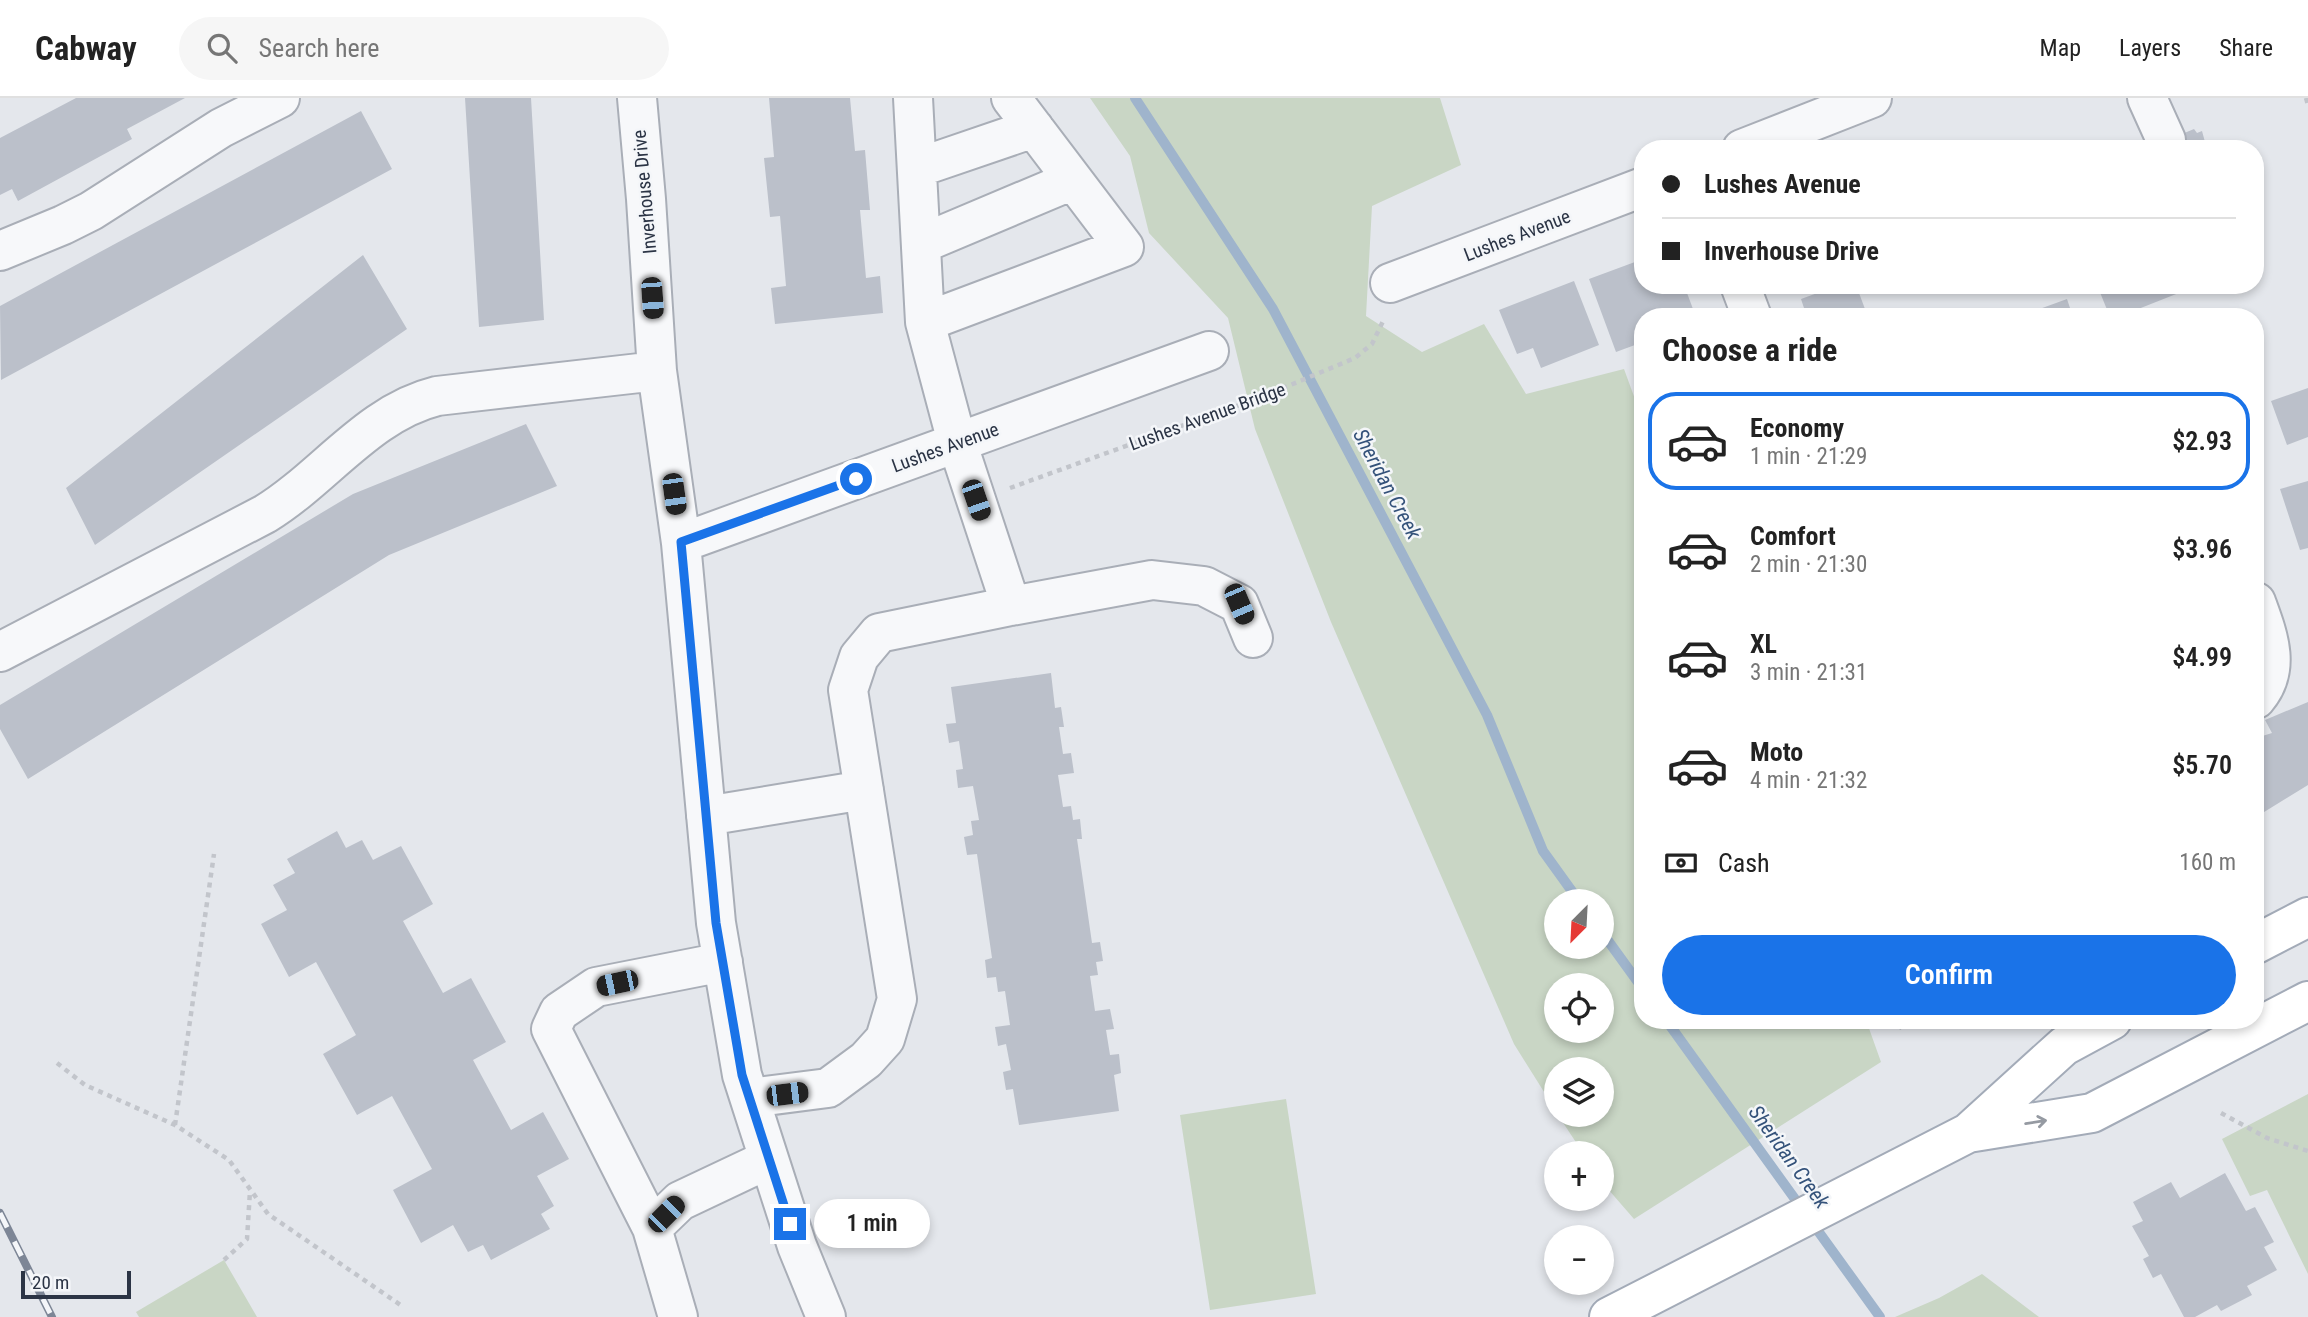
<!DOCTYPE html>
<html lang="en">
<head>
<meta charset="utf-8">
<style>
	:root { --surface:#fff; --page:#f6f6f6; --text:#222; --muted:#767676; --line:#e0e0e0; --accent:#1a73e8 }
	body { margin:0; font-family:"Roboto Condensed",sans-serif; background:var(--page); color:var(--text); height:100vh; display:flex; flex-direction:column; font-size:26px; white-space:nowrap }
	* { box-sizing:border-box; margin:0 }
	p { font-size:23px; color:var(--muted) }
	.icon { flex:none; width:38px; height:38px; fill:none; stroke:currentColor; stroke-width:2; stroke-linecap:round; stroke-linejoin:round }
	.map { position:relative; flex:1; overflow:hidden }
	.sheet { position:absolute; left:1634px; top:210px; width:630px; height:721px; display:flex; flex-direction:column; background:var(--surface); border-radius:28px; box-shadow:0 4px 10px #0003 }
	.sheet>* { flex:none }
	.guide { position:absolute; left:1634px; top:42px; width:630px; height:154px; border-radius:28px; box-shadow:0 4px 10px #0003; display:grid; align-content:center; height:154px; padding:0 28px; background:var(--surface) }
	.needle { width:46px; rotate:204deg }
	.buttons { position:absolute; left:1544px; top:791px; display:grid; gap:14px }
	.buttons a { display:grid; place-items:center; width:70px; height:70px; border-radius:50%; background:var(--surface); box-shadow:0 4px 10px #0003; font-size:35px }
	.scale { position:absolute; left:21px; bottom:18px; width:110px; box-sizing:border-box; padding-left:7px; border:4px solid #2b3445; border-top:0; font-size:19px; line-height:24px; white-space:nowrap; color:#2b3445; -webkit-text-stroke:5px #f4f6f9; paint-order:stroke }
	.end { position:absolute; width:32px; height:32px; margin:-16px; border:9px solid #1a73e8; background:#fff; box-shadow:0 0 0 4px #fff }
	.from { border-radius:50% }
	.bubble { position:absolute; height:49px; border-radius:24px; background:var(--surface); box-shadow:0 4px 10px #0003; font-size:23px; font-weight:600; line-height:49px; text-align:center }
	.car { position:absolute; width:21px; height:42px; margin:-21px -10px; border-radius:9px; box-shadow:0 0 5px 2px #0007; background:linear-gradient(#222 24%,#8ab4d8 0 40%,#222 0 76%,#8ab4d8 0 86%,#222 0) }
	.guide b { display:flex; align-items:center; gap:24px; height:66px; font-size:26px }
	.guide b+b { border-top:2px solid var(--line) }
	.guide i { width:18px; height:18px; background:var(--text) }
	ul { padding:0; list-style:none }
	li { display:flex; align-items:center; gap:21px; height:98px; margin:0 14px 10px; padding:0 14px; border:4px solid transparent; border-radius:28px }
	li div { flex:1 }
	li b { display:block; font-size:26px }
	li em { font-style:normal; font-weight:600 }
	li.selected { border-color:var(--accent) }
	li>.icon { width:63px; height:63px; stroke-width:1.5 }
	h2 { padding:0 28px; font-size:32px; line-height:84px }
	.pay { display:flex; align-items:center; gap:18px; height:77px; padding:0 28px; font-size:26px }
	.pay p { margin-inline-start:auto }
	.cta { display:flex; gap:14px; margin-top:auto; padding:14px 28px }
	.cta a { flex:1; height:80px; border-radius:42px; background:var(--accent); color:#fff; font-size:28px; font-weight:600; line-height:80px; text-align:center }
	header { display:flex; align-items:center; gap:42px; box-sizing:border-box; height:98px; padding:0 35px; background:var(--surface); border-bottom:2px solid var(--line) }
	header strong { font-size:33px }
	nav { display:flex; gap:38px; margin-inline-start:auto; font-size:24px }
	.search { width:490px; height:63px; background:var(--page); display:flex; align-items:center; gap:18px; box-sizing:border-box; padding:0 24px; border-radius:38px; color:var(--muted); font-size:26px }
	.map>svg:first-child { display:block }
	.green { fill:#c9d6c5; fill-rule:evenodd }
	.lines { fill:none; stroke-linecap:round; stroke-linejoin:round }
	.stream { stroke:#9fb4cc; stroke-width:10 }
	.building { fill:#bbc0ca }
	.minor-casing { stroke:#a9aeb7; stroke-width:42 }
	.major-casing { stroke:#a3abb8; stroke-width:42 }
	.path { stroke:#c2c5cb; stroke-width:4.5; stroke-dasharray:5 5; stroke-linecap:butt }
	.minor { stroke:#f7f8fa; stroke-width:38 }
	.major { stroke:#fff; stroke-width:38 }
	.rail-casing { stroke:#7d8696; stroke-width:8 }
	.rail { stroke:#f4f6f9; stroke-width:5; stroke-dasharray:16; stroke-linecap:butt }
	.oneway { stroke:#959aa2 }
	.route { stroke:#1a73e8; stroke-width:9 }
	.labels { text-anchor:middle; stroke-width:5; stroke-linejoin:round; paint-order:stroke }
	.street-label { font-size:19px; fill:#2b3445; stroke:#f4f6f9 }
	.water-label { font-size:21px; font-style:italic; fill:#34527a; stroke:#f4f6f9 }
</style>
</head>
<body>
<header>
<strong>Cabway</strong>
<div class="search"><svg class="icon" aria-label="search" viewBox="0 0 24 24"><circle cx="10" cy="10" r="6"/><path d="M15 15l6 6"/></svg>Search here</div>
<nav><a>Map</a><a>Layers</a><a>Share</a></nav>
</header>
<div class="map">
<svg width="2308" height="1219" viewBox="0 0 2308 1219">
	<rect width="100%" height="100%" fill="#e4e7ec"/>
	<path class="green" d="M1090,0H1440L1461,67L1372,108L1366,218L1422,254L1484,226L1526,296L1624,271L1643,323V922H1866L1881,964L1634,1121L1601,1083V1055H1583L1558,1017H1601V971H1556V1013L1514,946L1331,524L1255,331L1228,220L1149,135L1130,58ZM1556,803H1601V849H1556ZM1556,887H1601V933H1556Z
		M2308,996V1176L2267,1092L2250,1098L2222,1041Z
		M1286,1001L1316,1196L1210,1212L1180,1017Z
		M224,1162L257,1219H139L136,1214Z
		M1982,1176L2039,1219H1895L1939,1200Z"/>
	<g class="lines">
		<path class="stream" d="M1135,0L1273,211L1487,617L1543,753L1579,803
			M1601,833L1643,891
			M1666,922L1880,1219"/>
	</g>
	<path class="building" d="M76,0H185L127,31L132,41L18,103L12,91L0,97V40Z
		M465,0H531L544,222L479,229Z
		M769,0H850L855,53L865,52L870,112H860L866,180L880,178L883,215L775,226L771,190L786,188L780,118L770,119L764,60L774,59Z
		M361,13L392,71L1,282L0,208Z
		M2194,31L2197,35L2202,33L2205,44L2210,43L2213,51H2146Z
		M2023,43L2026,51H2003V50Z
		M363,157L407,231L95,447L66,390Z
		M1643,161V187H1684L1696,219H1643V244L1616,254L1589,181Z
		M1574,183L1599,247L1541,270L1533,250L1517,256L1499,212Z
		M1839,187H1856L1868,219H1807L1801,201Z
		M2097,187H2199L2118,219H2110Z
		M2067,201L2073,219H2020V218Z
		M2308,290V339L2287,347L2271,303Z
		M526,326L557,388L389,457L28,681L0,631V607L353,396Z
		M2308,383V450L2300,452L2280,391Z
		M1051,575L1055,610L1061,609L1064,629H1059L1063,656L1071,655L1074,675L1058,677L1063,709L1071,708L1073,722L1080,721L1082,741H1077L1092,845L1100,844L1103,863L1096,864L1098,877L1090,878L1095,913L1110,911L1114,931L1106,932L1110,957L1119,956L1121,975L1114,977L1119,1013L1019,1027L1013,991L1006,992L1003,974L1011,972L1006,946L998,948L995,929L1010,927L1005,893L998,894L996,879L987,880L985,862L992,860L977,756L967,757L964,739L973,737L971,723L979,722L973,688L958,690L956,672L963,671L959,643L949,645L946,626L956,625L951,589Z
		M2308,604V687L2256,719V640L2272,635L2265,622Z
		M337,733L346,750L362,742L373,762L401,748L433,806L403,823L443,895L471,880L506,944L473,962L511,1032L543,1014L569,1061L537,1078L554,1108L541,1116L550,1131L491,1162L483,1147L468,1154L453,1127L421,1145L393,1092L432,1071L392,998L357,1017L323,956L356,937L316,864L289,879L261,826L287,812L273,787L295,775L287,761Z
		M1894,922H1916L1900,932Z
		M2225,1075L2246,1113L2255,1109L2274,1144L2264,1149L2277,1172L2247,1188L2252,1197L2221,1213L2217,1207L2195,1219H2184L2161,1176L2153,1180L2143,1161L2149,1158L2132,1128L2143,1123L2133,1104L2171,1084L2180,1100Z"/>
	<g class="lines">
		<defs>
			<path id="minor" d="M637,0L646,101L657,273L681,445L716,825L742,977L797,1148L826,1219
				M913,0L925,224L957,344L1011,508
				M2147,0L2166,42
				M1742,51L1872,0
				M917,70L1034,30
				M921,146L1073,82
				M0,153L63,127L91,113L221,30L280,0
				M1390,185L1643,89
				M1740,187L1752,219
				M925,224L1124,149L1011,0
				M681,445L1209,253
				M2256,504C2268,537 2282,571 2256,601
				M0,554L265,416C324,380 368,315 437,298L657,273
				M706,718L864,692
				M750,1000L828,990L866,962L885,941L897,901L848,592L859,559L879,535L1011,508L1152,482L1204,488L1239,506L1253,540
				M652,1130L680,1103L769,1061
				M678,1219L652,1130L551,931L559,914L596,889L723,864"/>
			<path id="major" d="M2256,846L2308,819
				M1968,1035L2092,1015L2308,903
				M1609,1219L1968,1035L2064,948L2112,922"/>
		</defs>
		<use href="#minor" class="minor-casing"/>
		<use href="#major" class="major-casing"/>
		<path class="path" d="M2306,0L2308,7
			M1010,390L1264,298L1355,260L1372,246L1384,221
			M57,965L85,987L175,1027L229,1062L268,1116L402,1208
			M2221,1015L2267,1040L2308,1053
			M175,1027L214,756
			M224,1162L247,1141L250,1093"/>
		<use href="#minor" class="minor"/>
		<use href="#major" class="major"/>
		<defs>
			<path id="rail" d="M0,1115L52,1219"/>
		</defs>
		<use href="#rail" class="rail-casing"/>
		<use href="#rail" class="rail"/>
	</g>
	<defs><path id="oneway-shaft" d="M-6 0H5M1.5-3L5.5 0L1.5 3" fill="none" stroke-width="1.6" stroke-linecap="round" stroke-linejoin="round" transform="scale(1.75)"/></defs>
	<use class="oneway" href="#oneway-shaft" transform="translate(2036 1024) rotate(-9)"/>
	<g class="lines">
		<path class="route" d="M790,1126L742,977L716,825L681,444L856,381"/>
	</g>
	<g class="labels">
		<g class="street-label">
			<text transform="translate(644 94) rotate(-95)" y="7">Inverhouse Drive</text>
			<text transform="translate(1517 137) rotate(-21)" y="7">Lushes Avenue</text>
			<text transform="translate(1207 318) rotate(-20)" y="7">Lushes Avenue Bridge</text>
			<text transform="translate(945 349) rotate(-20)" y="7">Lushes Avenue</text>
		</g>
		<g class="water-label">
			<text transform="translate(1387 386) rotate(62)" y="7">Sheridan Creek</text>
			<text transform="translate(1789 1059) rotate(54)" y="7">Sheridan Creek</text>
		</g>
	</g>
</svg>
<div class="buttons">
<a><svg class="needle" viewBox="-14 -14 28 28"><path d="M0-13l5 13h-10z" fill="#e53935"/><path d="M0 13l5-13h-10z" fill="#767676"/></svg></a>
<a><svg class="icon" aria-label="locate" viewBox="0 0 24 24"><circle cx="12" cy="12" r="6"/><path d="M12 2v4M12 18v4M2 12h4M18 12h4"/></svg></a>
<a><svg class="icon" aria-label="layers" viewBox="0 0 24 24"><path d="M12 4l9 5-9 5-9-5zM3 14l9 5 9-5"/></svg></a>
<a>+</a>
<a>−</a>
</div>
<div class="scale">20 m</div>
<i class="end from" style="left:856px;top:381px"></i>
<i class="end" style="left:790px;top:1126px"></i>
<div class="bubble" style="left:814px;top:1101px;width:116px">1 min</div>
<i class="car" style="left:652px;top:200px;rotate:176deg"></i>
<i class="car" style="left:674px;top:396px;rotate:172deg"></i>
<i class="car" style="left:976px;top:402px;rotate:161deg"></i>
<i class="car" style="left:1239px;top:506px;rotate:157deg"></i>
<i class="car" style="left:617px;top:885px;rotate:258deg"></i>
<i class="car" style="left:787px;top:996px;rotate:83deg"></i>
<i class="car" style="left:666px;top:1116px;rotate:45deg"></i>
<div class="guide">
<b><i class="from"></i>Lushes Avenue</b>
<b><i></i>Inverhouse Drive</b>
</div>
<section class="sheet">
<h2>Choose a ride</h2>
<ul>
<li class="selected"><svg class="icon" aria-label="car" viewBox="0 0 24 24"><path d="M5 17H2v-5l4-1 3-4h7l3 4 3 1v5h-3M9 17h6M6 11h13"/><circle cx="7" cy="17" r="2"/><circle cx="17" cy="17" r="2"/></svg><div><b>Economy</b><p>1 min · 21:29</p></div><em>$2.93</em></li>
<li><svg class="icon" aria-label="car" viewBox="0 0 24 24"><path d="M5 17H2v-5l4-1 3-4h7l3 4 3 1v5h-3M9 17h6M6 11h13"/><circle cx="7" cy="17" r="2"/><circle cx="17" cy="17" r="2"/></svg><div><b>Comfort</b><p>2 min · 21:30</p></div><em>$3.96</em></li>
<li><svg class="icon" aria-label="car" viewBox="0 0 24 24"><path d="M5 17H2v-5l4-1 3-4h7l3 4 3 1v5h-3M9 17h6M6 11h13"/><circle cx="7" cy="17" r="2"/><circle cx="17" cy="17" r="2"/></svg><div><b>XL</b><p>3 min · 21:31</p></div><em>$4.99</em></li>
<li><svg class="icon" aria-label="car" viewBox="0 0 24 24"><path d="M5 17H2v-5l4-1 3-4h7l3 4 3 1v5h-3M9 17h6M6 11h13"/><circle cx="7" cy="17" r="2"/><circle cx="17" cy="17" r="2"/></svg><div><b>Moto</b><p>4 min · 21:32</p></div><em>$5.70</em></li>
</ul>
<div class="pay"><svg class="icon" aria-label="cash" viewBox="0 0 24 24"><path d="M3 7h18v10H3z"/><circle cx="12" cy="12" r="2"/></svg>Cash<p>160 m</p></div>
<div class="cta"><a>Confirm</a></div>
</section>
</div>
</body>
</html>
